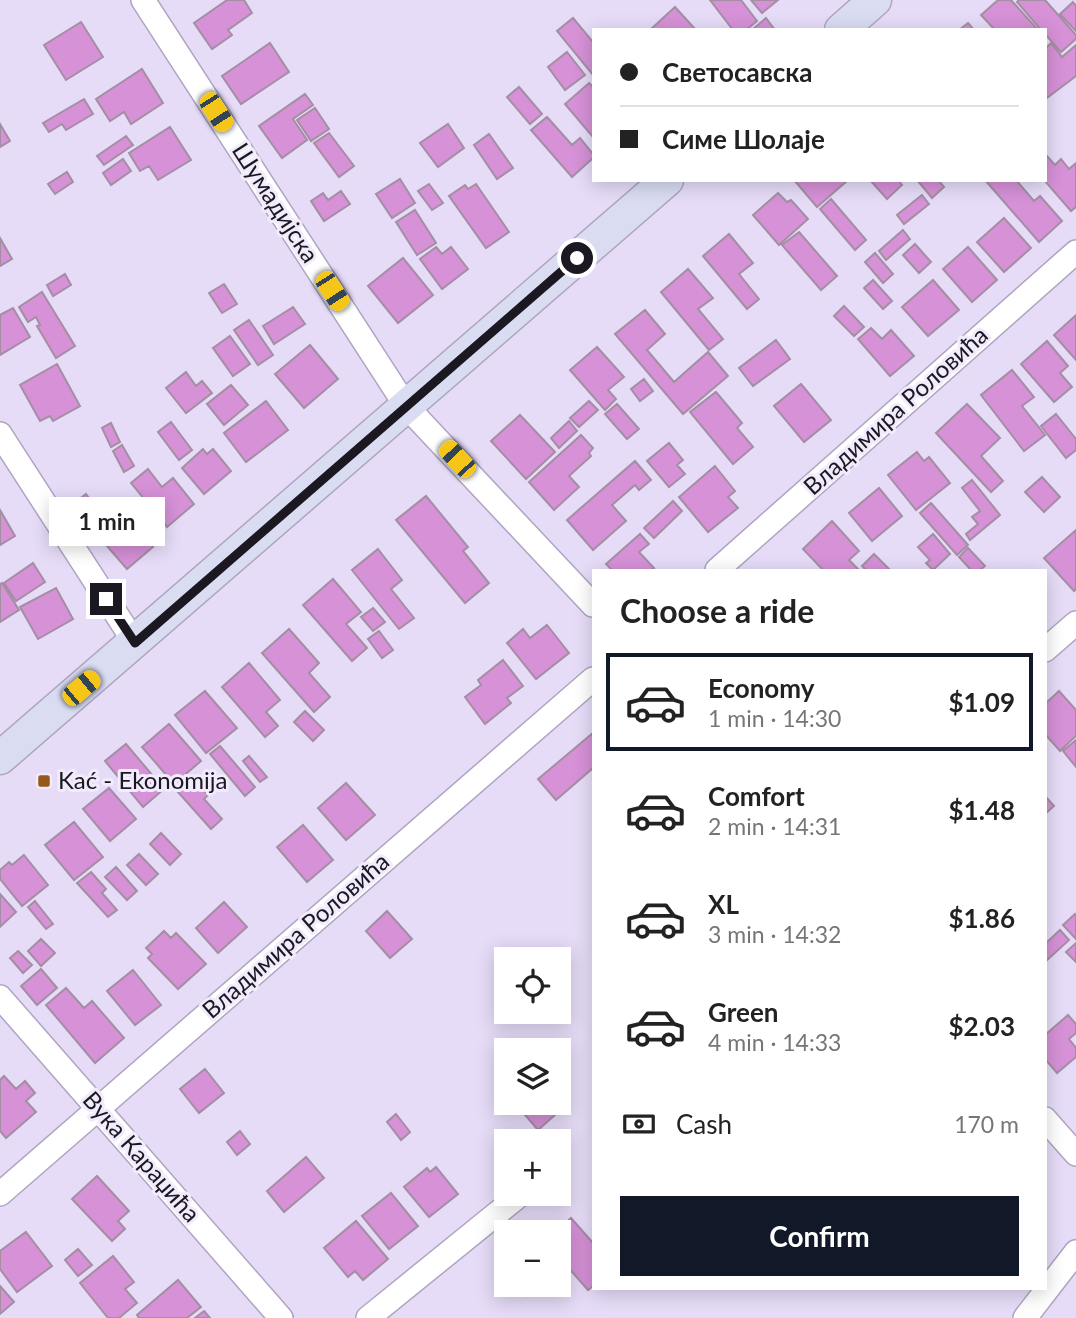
<!DOCTYPE html>
<html lang="en">
<head>
<meta charset="utf-8">
<style>
	:root { --surface:#fff; --page:#f6f6f6; --text:#222; --muted:#767676; --line:#e0e0e0; --accent:#111827 }
	body { margin:0; font-family:Lato,sans-serif; background:var(--page); color:var(--text); height:100vh; display:flex; flex-direction:column; font-size:26px; white-space:nowrap }
	* { box-sizing:border-box; margin:0 }
	p { font-size:23px; color:var(--muted) }
	.icon { flex:none; width:38px; height:38px; fill:none; stroke:currentColor; stroke-width:2; stroke-linecap:round; stroke-linejoin:round }
	.map { position:relative; flex:1; overflow:hidden }
	.details { position:absolute; left:592px; top:569px; width:455px; height:721px; display:flex; flex-direction:column; background:var(--surface); border-radius:0px; box-shadow:0 4px 18px #0003 }
	.details>* { flex:none }
	.top-card { position:absolute; left:592px; top:28px; width:455px; height:154px; border-radius:0px; box-shadow:0 4px 18px #0003; display:grid; align-content:center; height:154px; padding:0 28px; background:var(--surface) }
	.fabs { position:absolute; left:494px; top:947px; display:grid; gap:14px }
	.fabs a { display:grid; place-items:center; width:77px; height:77px; border-radius:0px; background:var(--surface); box-shadow:0 4px 18px #0003; font-size:35px }
	.end { position:absolute; width:32px; height:32px; margin:-16px; border:9px solid #1c1822; background:#fff; box-shadow:0 0 0 4px #fff }
	.from { border-radius:50% }
	.bubble { position:absolute; height:49px; border-radius:0px; background:var(--surface); box-shadow:0 4px 18px #0003; font-size:23px; font-weight:700; line-height:49px; text-align:center }
	.car { position:absolute; width:21px; height:42px; margin:-21px -10px; border-radius:9px; box-shadow:0 0 5px 2px #0007; background:linear-gradient(#f5c518 24%,#345 0 40%,#f5c518 0 76%,#345 0 86%,#f5c518 0) }
	.top-card b { display:flex; align-items:center; gap:24px; height:66px; font-size:26px }
	.top-card b+b { border-top:2px solid var(--line) }
	.top-card i { width:18px; height:18px; background:var(--text) }
	ul { padding:0; list-style:none }
	li { display:flex; align-items:center; gap:21px; height:98px; margin:0 14px 10px; padding:0 14px; border:4px solid transparent; border-radius:0px }
	li div { flex:1 }
	li b { display:block; font-size:26px }
	li em { font-style:normal; font-weight:700 }
	li.active { border-color:var(--accent) }
	li>.icon { width:63px; height:63px; stroke-width:1.5 }
	h2 { padding:0 28px; font-size:32px; line-height:84px }
	.pay { display:flex; align-items:center; gap:18px; height:77px; padding:0 28px; font-size:26px }
	.pay p { margin-inline-start:auto }
	.button { display:flex; gap:14px; margin-top:auto; padding:14px 28px }
	.button a { flex:1; height:80px; border-radius:0px; background:var(--accent); color:#fff; font-size:28px; font-weight:700; line-height:80px; text-align:center }
	.map>svg:first-child { display:block }
	.building { fill:#d691d7; stroke:#a48ea4; stroke-width:2 }
	.lines { fill:none; stroke-linecap:round; stroke-linejoin:round }
	.minor-casing { stroke:#afa5c0; stroke-width:26 }
	.secondary-casing { stroke:#afa5c0; stroke-width:35 }
	.minor { stroke:#fff; stroke-width:23 }
	.secondary { stroke:#daddf2; stroke-width:32 }
	.route { stroke:#1c1822; stroke-width:9 }
	.poi-dot { fill:#95591a; stroke:#f1ebfc; stroke-width:2.5 }
	.labels { text-anchor:middle; stroke-width:6; stroke-linejoin:round; paint-order:stroke }
	.street-label { font-size:24px; fill:#1c1822; stroke:#f1ebfc }
	.poi-label { font-size:24px; fill:#1c1822; stroke:#f1ebfc; text-anchor:start }
</style>
</head>
<body>
<div class="map">
<svg width="1076" height="1318" viewBox="0 0 1076 1318">
	<rect width="100%" height="100%" fill="#e6dcf8"/>
	<path class="building" d="M227,0H244L252,13L228,30L232,35L212,49L194,23Z
		M710,0H741L757,21L746,30H733Z
		M751,0H778L762,13Z
		M998,0H1011L1038,30H995L981,15Z
		M1019,0H1045L1076,35V39L1061,52L1045,34V30H1041L1017,2Z
		M1073,2L1076,6V31L1060,14Z
		M675,7L696,30H650Z
		M573,18L593,42V75L557,31Z
		M766,18L775,30H752Z
		M81,22L103,57L66,80L44,45Z
		M968,23L974,30H959Z
		M270,43L289,72L241,104L222,76Z
		M1051,43L1062,57L1076,45V76L1047,98L1045,96V49Z
		M567,52L585,75L565,90L548,67Z
		M142,69L163,103L131,124L124,112L110,121L96,99Z
		M589,83L593,87V137L565,104Z
		M519,87L542,114L530,124L507,97Z
		M305,94L313,105L293,119L307,140L282,158L259,126Z
		M84,99L93,114L66,130L62,124L49,132L43,123Z
		M315,108L329,129L311,141L297,120Z
		M547,117L572,145L580,138L593,154V158L572,177L531,130Z
		M0,124L10,141L0,147Z
		M448,124L464,148L438,167L420,143Z
		M170,127L191,160L158,180L149,166L140,171L129,153Z
		M329,133L354,166L339,177L314,143Z
		M489,134L513,168L497,179L474,145Z
		M126,136L133,145L104,165L97,156Z
		M1045,154L1055,165L1061,159L1069,169L1076,163V207L1071,211L1044,180Z
		M123,159L131,171L111,185L103,173Z
		M67,172L73,182L55,194L48,184Z
		M400,179L415,203L392,218L376,194Z
		M794,180H846L847,181L817,207Z
		M870,180H898L902,185L887,199Z
		M917,180H938L944,187L932,198Z
		M985,180H1016L1034,201L1040,196L1062,221L1039,242Z
		M429,184L443,203L432,210L418,191Z
		M476,184L509,232L486,248L449,196L465,185L468,189Z
		M341,191L350,204L324,221L311,201L323,193L328,200Z
		M778,193L787,202L791,200L808,219L779,245L753,215Z
		M922,195L929,204L904,224L897,215Z
		M831,199L866,240L855,250L820,209Z
		M415,210L436,243L417,255L396,222Z
		M1004,218L1031,248L1004,272L977,242Z
		M903,230L910,239L886,260L879,251Z
		M799,232L837,276L821,290L782,245Z
		M729,234L753,263L739,274L759,299L747,309L703,256Z
		M0,238L12,259L0,266Z
		M915,244L931,262L919,273L903,255Z
		M436,247L442,254L451,247L468,269L442,289L420,259Z
		M968,247L997,280L972,302L943,269Z
		M875,253L893,274L883,283L865,262Z
		M403,258L433,295L398,323L368,286Z
		M688,269L713,298L698,309L723,339L709,350L661,292Z
		M65,274L71,285L53,296L47,285Z
		M873,280L892,301L883,309L864,288Z
		M933,280L959,310L928,336L902,307Z
		M224,284L237,304L222,313L209,293Z
		M42,292L75,346L56,358L37,326L40,325L36,317L28,322L19,307Z
		M844,306L864,327L854,336L834,316Z
		M293,307L305,324L274,344L263,326Z
		M13,308L30,337L0,355V315Z
		M645,310L665,334L647,350L674,382L708,352L728,376L683,414L615,334Z
		M1076,315V360L1054,335Z
		M249,320L273,355L258,365L234,330Z
		M871,328L882,339L891,330L914,356L890,376L858,339Z
		M230,336L250,364L233,376L213,348Z
		M776,340L790,359L753,386L739,368Z
		M1047,341L1068,366L1060,373L1072,387L1054,402L1021,364Z
		M310,345L338,379L304,408L275,374Z
		M597,347L624,377L608,390L616,399L605,410L570,370Z
		M57,364L80,406L53,421L50,416L40,421L20,385Z
		M1012,370L1034,397L1022,406L1045,435L1024,451L981,395Z
		M186,372L196,386L202,381L212,393L186,413L166,388Z
		M644,379L653,391L640,401L631,389Z
		M801,384L831,420L804,442L774,406Z
		M231,385L248,405L224,425L207,404Z
		M716,392L742,423L737,428L753,447L733,464L690,412Z
		M266,401L288,430L246,462L224,433Z
		M589,401L598,410L579,427L570,418Z
		M617,404L639,429L627,439L605,414Z
		M967,404L1000,438L981,456L1003,481L991,492L936,433Z
		M1056,414L1076,439V450L1066,458L1041,426Z
		M520,415L555,452L526,479L491,441Z
		M569,421L577,431L559,448L551,438Z
		M171,422L192,450L179,460L158,432Z
		M111,423L120,442L111,447L102,428Z
		M581,435L593,448L589,453L591,456L569,476L579,487L554,510L529,482Z
		M669,443L683,460L677,465L685,474L669,487L647,461Z
		M122,445L134,466L124,472L113,451Z
		M203,449L207,454L213,449L231,471L204,494L182,468Z
		M917,452L924,461L929,457L950,483L916,510L888,475Z
		M635,461L651,480L639,490L635,485L612,505L626,521L593,550L567,520Z
		M715,466L735,491L728,497L738,508L708,532L679,497Z
		M148,469L162,487L173,478L194,504L167,527L131,483Z
		M1042,477L1060,497L1044,512L1025,492Z
		M972,480L1000,515L970,540L966,534L978,524L972,517L980,511L962,488Z
		M879,488L902,516L872,541L849,513Z
		M86,494L114,531L103,539L76,502Z
		M426,496L468,547L463,551L489,583L465,603L396,520Z
		M673,501L682,511L654,538L644,528Z
		M931,503L968,545L957,555L920,513Z
		M0,510L15,536L0,545Z
		M832,521L859,551L849,560L859,570H823L803,549Z
		M133,524L153,547L127,569L107,546Z
		M1076,530V589L1074,591L1044,558Z
		M640,534L649,544L639,552L654,568L651,570H612L606,564Z
		M933,534L950,554L933,570L926,563L930,560L918,547Z
		M968,548L985,566L980,570H971L959,557Z
		M378,549L402,580L391,589L414,618L399,629L352,570Z
		M874,554L889,569L887,570H866L862,566Z
		M33,563L45,582L16,601L4,583Z
		M333,579L361,612L346,624L367,648L352,661L303,605Z
		M2,583L19,610L0,622V584Z
		M56,588L73,619L38,639L20,607Z
		M373,608L385,622L373,631L361,617Z
		M547,625L569,653L536,679L507,643L523,629L530,638Z
		M289,629L319,663L309,673L330,697L314,712L262,653Z
		M379,631L393,650L382,658L368,639Z
		M503,660L523,686L507,698L511,703L485,724L465,697L481,685L478,680Z
		M249,663L280,700L266,712L278,726L265,737L222,687Z
		M205,691L237,728L206,753L175,715Z
		M1059,691L1076,710V736L1060,751L1045,734V704Z
		M305,711L324,730L313,741L294,722Z
		M169,724L201,761L174,784L142,747Z
		M593,733V768L556,800L538,779Z
		M1076,740V767L1063,751Z
		M126,744L164,789L143,807L105,761Z
		M220,746L255,787L245,796L210,754Z
		M249,756L267,777L260,782L243,761Z
		M193,779L208,795L204,799L222,819L211,829L178,792Z
		M346,783L375,815L346,840L318,808Z
		M109,788L136,819L110,841L83,809Z
		M1045,796L1054,806L1045,814Z
		M74,822L103,857L74,880L45,845Z
		M303,825L333,860L307,882L277,847Z
		M161,833L181,854L170,865L150,844Z
		M139,854L158,874L146,885L127,865Z
		M24,855L48,885L22,906L0,879V870L9,862L12,865Z
		M116,867L137,891L127,900L105,877Z
		M91,872L106,889L102,893L117,910L108,917L77,883Z
		M0,894L16,912L0,927Z
		M35,901L53,924L46,929L28,907Z
		M224,902L247,927L218,953L196,928Z
		M387,911L412,939L390,958L366,931Z
		M1075,914L1076,915V939L1063,925Z
		M1060,930L1069,940L1045,962V944Z
		M164,931L171,938L176,933L206,964L178,989L148,958L152,954L146,948Z
		M41,939L55,953L41,966L28,951Z
		M1076,943V962L1066,952Z
		M18,951L32,965L23,973L10,958Z
		M41,969L57,988L37,1005L21,986Z
		M133,970L161,1005L135,1025L107,991Z
		M66,988L84,1008L92,1001L124,1038L95,1063L46,1005Z
		M1068,1015L1076,1024V1033L1069,1039L1076,1048V1057L1057,1073L1045,1059V1035Z
		M205,1069L224,1093L199,1113L180,1089Z
		M4,1076L16,1089L25,1081L35,1093L26,1101L36,1112L6,1138L0,1131V1080Z
		M558,1100L564,1107L538,1130L514,1102H558Z
		M396,1114L410,1132L401,1140L387,1122Z
		M240,1131L250,1144L237,1155L227,1142Z
		M306,1157L324,1178L284,1212L267,1191Z
		M436,1167L458,1194L429,1217L404,1187L427,1168L430,1172Z
		M97,1176L129,1211L118,1221L125,1229L112,1241L72,1199Z
		M391,1193L418,1226L389,1249L362,1216Z
		M571,1218L593,1243V1286L588,1290L558,1256V1232H556Z
		M356,1221L388,1259L363,1280L355,1271L348,1277L324,1248Z
		M26,1232L52,1266L17,1292L0,1269V1251Z
		M78,1249L92,1265L78,1276L65,1260Z
		M113,1256L134,1282L125,1289L137,1303L119,1318H108L80,1283Z
		M178,1280L201,1307L187,1318H139L137,1315Z
		M515,1284H547L540,1291L535,1287L527,1296Z
		M0,1286L14,1302L0,1314Z
		M204,1311L210,1318H195Z"/>
	<g class="lines">
		<defs>
			<path id="minor" d="M143,0L406,406L593,605
				M0,434L135,643
				M717,570L1076,252
				M1045,650L1076,623
				M0,997L281,1318
				M1045,1119L1076,1154
				M0,1194L593,679
				M368,1318L521,1194
				M1025,1318L1076,1252"/>
			<path id="secondary" d="M841,30L875,0
				M0,758L667,180"/>
		</defs>
		<use href="#minor" class="minor-casing"/>
		<use href="#secondary" class="secondary-casing"/>
		<use href="#minor" class="minor"/>
		<use href="#secondary" class="secondary"/>
	</g>
	<g class="lines">
		<path class="route" d="M106,599L135,643L577,258"/>
	</g>
	<rect class="poi-dot" x="37" y="774" width="14" height="14" rx="3.5"/>
	<g class="labels">
		<g class="street-label">
			<text transform="translate(275 203) rotate(57)" y="8">Шумадијска</text>
			<text transform="translate(896 411) rotate(-42)" y="8">Владимира Роловића</text>
			<text transform="translate(296 936) rotate(-41)" y="8">Владимира Роловића</text>
			<text transform="translate(141 1157) rotate(49)" y="8">Вука Караџића</text>
		</g>
		<g class="poi-label">
			<text x="58" y="789">Kać - Ekonomija</text>
		</g>
	</g>
</svg>
<div class="fabs">
<a><svg class="icon" aria-label="locate" viewBox="0 0 24 24"><circle cx="12" cy="12" r="6"/><path d="M12 2v4M12 18v4M2 12h4M18 12h4"/></svg></a>
<a><svg class="icon" aria-label="layers" viewBox="0 0 24 24"><path d="M12 4l9 5-9 5-9-5zM3 14l9 5 9-5"/></svg></a>
<a>+</a>
<a>−</a>
</div>
<i class="end from" style="left:577px;top:258px"></i>
<i class="end" style="left:106px;top:599px"></i>
<div class="bubble" style="left:49px;top:497px;width:116px">1 min</div>
<i class="car" style="left:216px;top:112px;rotate:147deg"></i>
<i class="car" style="left:332px;top:291px;rotate:147deg"></i>
<i class="car" style="left:457px;top:459px;rotate:317deg"></i>
<i class="car" style="left:81px;top:688px;rotate:50deg"></i>
<div class="top-card">
<b><i class="from"></i>Светосавска</b>
<b><i></i>Симе Шолаје</b>
</div>
<section class="details">
<h2>Choose a ride</h2>
<ul>
<li class="active"><svg class="icon" aria-label="car" viewBox="0 0 24 24"><path d="M5 17H2v-5l4-1 3-4h7l3 4 3 1v5h-3M9 17h6M6 11h13"/><circle cx="7" cy="17" r="2"/><circle cx="17" cy="17" r="2"/></svg><div><b>Economy</b><p>1 min · 14:30</p></div><em>$1.09</em></li>
<li><svg class="icon" aria-label="car" viewBox="0 0 24 24"><path d="M5 17H2v-5l4-1 3-4h7l3 4 3 1v5h-3M9 17h6M6 11h13"/><circle cx="7" cy="17" r="2"/><circle cx="17" cy="17" r="2"/></svg><div><b>Comfort</b><p>2 min · 14:31</p></div><em>$1.48</em></li>
<li><svg class="icon" aria-label="car" viewBox="0 0 24 24"><path d="M5 17H2v-5l4-1 3-4h7l3 4 3 1v5h-3M9 17h6M6 11h13"/><circle cx="7" cy="17" r="2"/><circle cx="17" cy="17" r="2"/></svg><div><b>XL</b><p>3 min · 14:32</p></div><em>$1.86</em></li>
<li><svg class="icon" aria-label="car" viewBox="0 0 24 24"><path d="M5 17H2v-5l4-1 3-4h7l3 4 3 1v5h-3M9 17h6M6 11h13"/><circle cx="7" cy="17" r="2"/><circle cx="17" cy="17" r="2"/></svg><div><b>Green</b><p>4 min · 14:33</p></div><em>$2.03</em></li>
</ul>
<div class="pay"><svg class="icon" aria-label="cash" viewBox="0 0 24 24"><path d="M3 7h18v10H3z"/><circle cx="12" cy="12" r="2"/></svg>Cash<p>170 m</p></div>
<div class="button"><a>Confirm</a></div>
</section>
</div>
</body>
</html>
